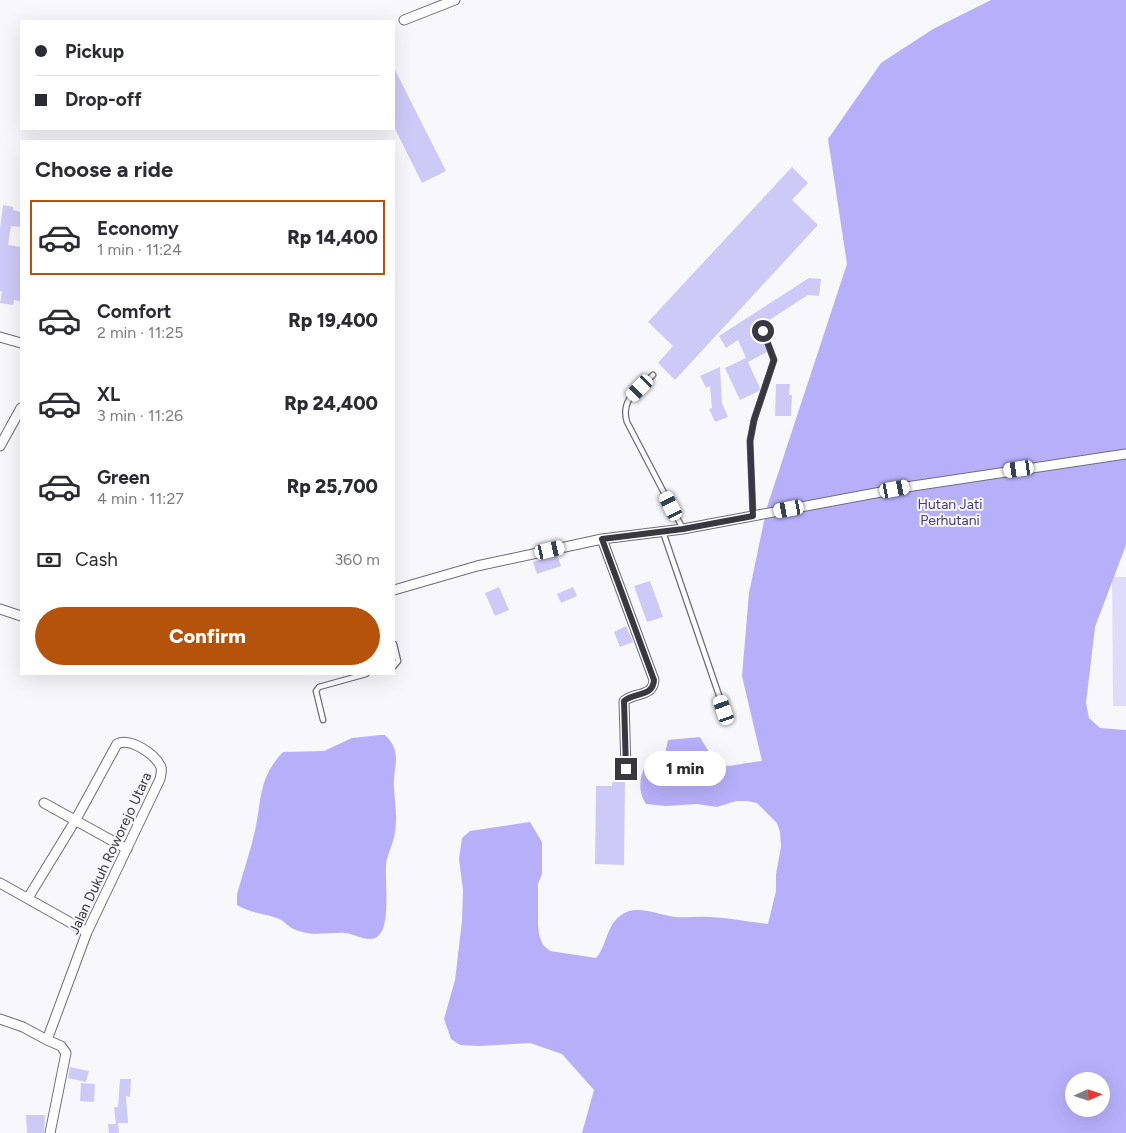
<!DOCTYPE html>
<html lang="en">
<head>
<meta charset="utf-8">
<style>
	:root { --surface:#fff; --page:#f7f7f7; --text:#2b2b33; --muted:#7c7c81; --line:#e1e1e2; --accent:#b45309 }
	body { margin:0; font-family:Figtree,sans-serif; background:var(--page); color:var(--text); height:100vh; display:flex; flex-direction:column; font-size:19px; white-space:nowrap }
	* { box-sizing:border-box; margin:0 }
	p { font-size:16px; color:var(--muted) }
	.icon { flex:none; width:28px; height:28px; fill:none; stroke:currentColor; stroke-width:2; stroke-linecap:round; stroke-linejoin:round }
	.map { position:relative; flex:1; overflow:hidden }
	.side { position:absolute; left:20px; top:140px; width:375px; height:535px; display:flex; flex-direction:column; background:var(--surface); border-radius:0px; box-shadow:0 5px 20px #0002 }
	.side>* { flex:none }
	.guide { position:absolute; left:20px; top:20px; width:375px; height:110px; border-radius:0px; box-shadow:0 5px 20px #0002; display:grid; align-content:center; height:110px; padding:0 15px; background:var(--surface) }
	.needle { width:32px; rotate:87deg }
	.fabs { position:absolute; left:1065px; top:1072px; display:grid; gap:10px }
	.fabs a { display:grid; place-items:center; width:45px; height:45px; border-radius:50%; background:var(--surface); box-shadow:0 5px 20px #0002; font-size:25px }
	.end { position:absolute; width:22px; height:22px; margin:-11px; border:6px solid #393841; background:#fff; box-shadow:0 0 0 2px #fff }
	.from { border-radius:50% }
	.bubble { position:absolute; height:35px; border-radius:18px; background:var(--surface); box-shadow:0 5px 20px #0002; font-size:16px; font-weight:800; line-height:35px; text-align:center }
	.car { position:absolute; width:15px; height:30px; margin:-15px -8px; border-radius:6px; box-shadow:0 0 4px 1px #0007; background:linear-gradient(#fff 24%,#345 0 40%,#fff 0 76%,#345 0 86%,#fff 0) }
	.guide b { display:flex; align-items:center; gap:18px; height:48px; font-size:19px }
	.guide b+b { border-top:1px solid var(--line) }
	.guide i { width:12px; height:12px; background:var(--text) }
	ul { padding:0; list-style:none }
	li { display:flex; align-items:center; gap:15px; height:75px; margin:0 10px 8px; padding:0 5px; border:2px solid transparent; border-radius:0px }
	li div { flex:1 }
	li b { display:block; font-size:19px }
	li em { font-style:normal; font-weight:800 }
	li.on { border-color:var(--accent) }
	li>.icon { width:45px; height:45px; stroke-width:1.5 }
	h2 { padding:0 15px; font-size:22px; line-height:60px }
	.pay { display:flex; align-items:center; gap:12px; height:55px; padding:0 15px; font-size:19px }
	.pay p { margin-inline-start:auto }
	.action { display:flex; gap:10px; margin-top:auto; padding:10px 15px }
	.action a { flex:1; height:58px; border-radius:30px; background:var(--accent); color:#fff; font-size:20px; font-weight:800; line-height:58px; text-align:center }
	.map>svg:first-child { display:block }
	.green { fill:#dedcfa }
	.forest { fill:#b7aff9; fill-rule:evenodd }
	.building { fill:#cecaf7 }
	.lines { fill:none; stroke-linecap:round; stroke-linejoin:round }
	.lane-casing { stroke:#6d6c7f; stroke-width:7 }
	.street-casing { stroke:#6d6c7f; stroke-width:11 }
	.lane { stroke:#fff; stroke-width:4.5 }
	.street { stroke:#fff; stroke-width:9 }
	.route { stroke:#393841; stroke-width:6 }
	.labels { text-anchor:middle; stroke-width:4; stroke-linejoin:round; paint-order:stroke }
	.park-label { font-size:14px; fill:#49378c; stroke:#f7f7fc }
	.street-label { font-size:14px; fill:#393841; stroke:#f7f7fc }
</style>
</head>
<body>
<div class="map">
<svg width="1126" height="1133" viewBox="0 0 1126 1133">
	<rect width="100%" height="100%" fill="#f7f7fc"/>
	<path class="green" d="M1112,577H1126V706H1113Z"/>
	<path class="forest" d="M991,0H1126V545L1095,627L1086,703L1089,718L1100,728L1126,730V1133H582L594,1090L562,1054L530,1043L479,1046L460,1045L451,1039L444,1019L455,980L462,921L463,890L459,859L462,838L470,831L530,822L542,842V874L538,884V925L539,935L543,945L550,951L596,958C607,946 606,926 620,916C635,903 658,915 675,917C687,918 699,916 710,917C729,918 749,922 768,924L776,891V874L781,847L780,832L777,823L757,803L747,801H736L717,807L697,804L666,806L646,804C638,792 639,779 645,766L664,759L668,740L700,737C723,777 721,765 762,761L742,676L749,593L767,507L847,264L828,139L881,63L933,29ZM1074,1081H1101V1109H1074Z
		M380,735H385C404,753 392,768 394,788C395,806 398,819 394,837C392,847 386,857 386,867C385,882 390,922 380,934C378,937 374,939 370,939C361,939 354,934 345,933C328,932 312,937 296,930C289,928 285,921 277,918C263,913 250,913 237,905V894C243,873 250,852 255,831C262,798 258,779 283,752L324,751L352,738Z"/>
	<path class="building" d="M394,68L446,171L422,183L394,127Z
		M792,167L808,183L792,200L818,225L675,380L658,363L673,346L648,322Z
		M3,205L13,207V210L21,212V227L11,226L8,245L21,247V301L14,300L13,305L0,303L2,292L0,291V229Z
		M809,278L821,279L819,296L808,295L757,328L767,352L748,362L760,388L759,391L740,400L725,368L746,358L738,340L726,348L719,336Z
		M720,367L722,403L728,417L715,422L709,409L712,408L710,386L706,388L700,376Z
		M776,384H790L789,395H792L791,416H775Z
		M557,555L561,566L537,574L533,562Z
		M650,581L663,617L647,622L634,586Z
		M499,587L509,610L495,616L485,593Z
		M573,587L577,596L561,603L557,594Z
		M626,626L633,642L620,647L614,632Z
		M612,782H625L624,865L595,864L596,786H612Z
		M70,1067L89,1071L86,1082L68,1078Z
		M120,1079H131L130,1097L126,1096L128,1123H118L119,1133H109L108,1124H116L114,1107H118Z
		M81,1083L95,1084L94,1102L80,1101Z
		M26,1115H45L44,1133H27Z"/>
	<g class="lines">
		<defs>
			<path id="lane" d="M653,375C638,390 620,399 627,422L683,529
				M753,516L750,441L754,420L774,360L763,331
				M663,532L724,710
				M394,644L398,661L394,666
				M323,720L316,691L319,687L366,674"/>
			<path id="street" d="M404,20L455,0
				M0,337L21,343
				M0,446L21,408
				M602,539L654,680C653,697 635,692 624,701L626,769
				M394,590L477,566L602,539L683,529L913,486L1126,454
				M0,609L21,616
				M44,803L127,849
				M0,883L87,932
				M28,898L75,821L117,744C130,737 155,754 161,767C162,771 161,775 160,779L87,932L47,1040L61,1046L66,1053L50,1133
				M0,1019L23,1027L47,1040"/>
		</defs>
		<use href="#lane" class="lane-casing"/>
		<use href="#street" class="street-casing"/>
		<use href="#lane" class="lane"/>
		<use href="#street" class="street"/>
	</g>
	<g class="lines">
		<path class="route" d="M626,769L624,701C635,692 653,697 654,680L602,539L683,529L753,516L750,441L754,420L774,360L763,331"/>
	</g>
	<g class="labels">
		<g class="park-label">
			<text x="950" y="509">Hutan Jati<tspan x="950" dy="16">Perhutani</tspan></text>
		</g>
		<g class="street-label">
			<text transform="translate(110 853) rotate(-65)" y="5">Jalan Dukuh Roworejo Utara</text>
		</g>
	</g>
</svg>
<div class="fabs">
<a><svg class="needle" viewBox="-14 -14 28 28"><path d="M0-13l5 13h-10z" fill="#e53935"/><path d="M0 13l5-13h-10z" fill="#7c7c81"/></svg></a>
</div>
<i class="end from" style="left:763px;top:331px"></i>
<i class="end" style="left:626px;top:769px"></i>
<div class="bubble" style="left:644px;top:751px;width:82px">1 min</div>
<i class="car" style="left:640px;top:388px;rotate:224deg"></i>
<i class="car" style="left:1019px;top:469px;rotate:262deg"></i>
<i class="car" style="left:895px;top:489px;rotate:79deg"></i>
<i class="car" style="left:671px;top:506px;rotate:333deg"></i>
<i class="car" style="left:789px;top:509px;rotate:260deg"></i>
<i class="car" style="left:550px;top:550px;rotate:77deg"></i>
<i class="car" style="left:724px;top:710px;rotate:341deg"></i>
<div class="guide">
<b><i class="from"></i>Pickup</b>
<b><i></i>Drop-off</b>
</div>
<section class="side">
<h2>Choose a ride</h2>
<ul>
<li class="on"><svg class="icon" aria-label="car" viewBox="0 0 24 24"><path d="M5 17H2v-5l4-1 3-4h7l3 4 3 1v5h-3M9 17h6M6 11h13"/><circle cx="7" cy="17" r="2"/><circle cx="17" cy="17" r="2"/></svg><div><b>Economy</b><p>1 min · 11:24</p></div><em>Rp 14,400</em></li>
<li><svg class="icon" aria-label="car" viewBox="0 0 24 24"><path d="M5 17H2v-5l4-1 3-4h7l3 4 3 1v5h-3M9 17h6M6 11h13"/><circle cx="7" cy="17" r="2"/><circle cx="17" cy="17" r="2"/></svg><div><b>Comfort</b><p>2 min · 11:25</p></div><em>Rp 19,400</em></li>
<li><svg class="icon" aria-label="car" viewBox="0 0 24 24"><path d="M5 17H2v-5l4-1 3-4h7l3 4 3 1v5h-3M9 17h6M6 11h13"/><circle cx="7" cy="17" r="2"/><circle cx="17" cy="17" r="2"/></svg><div><b>XL</b><p>3 min · 11:26</p></div><em>Rp 24,400</em></li>
<li><svg class="icon" aria-label="car" viewBox="0 0 24 24"><path d="M5 17H2v-5l4-1 3-4h7l3 4 3 1v5h-3M9 17h6M6 11h13"/><circle cx="7" cy="17" r="2"/><circle cx="17" cy="17" r="2"/></svg><div><b>Green</b><p>4 min · 11:27</p></div><em>Rp 25,700</em></li>
</ul>
<div class="pay"><svg class="icon" aria-label="cash" viewBox="0 0 24 24"><path d="M3 7h18v10H3z"/><circle cx="12" cy="12" r="2"/></svg>Cash<p>360 m</p></div>
<div class="action"><a>Confirm</a></div>
</section>
</div>
</body>
</html>
